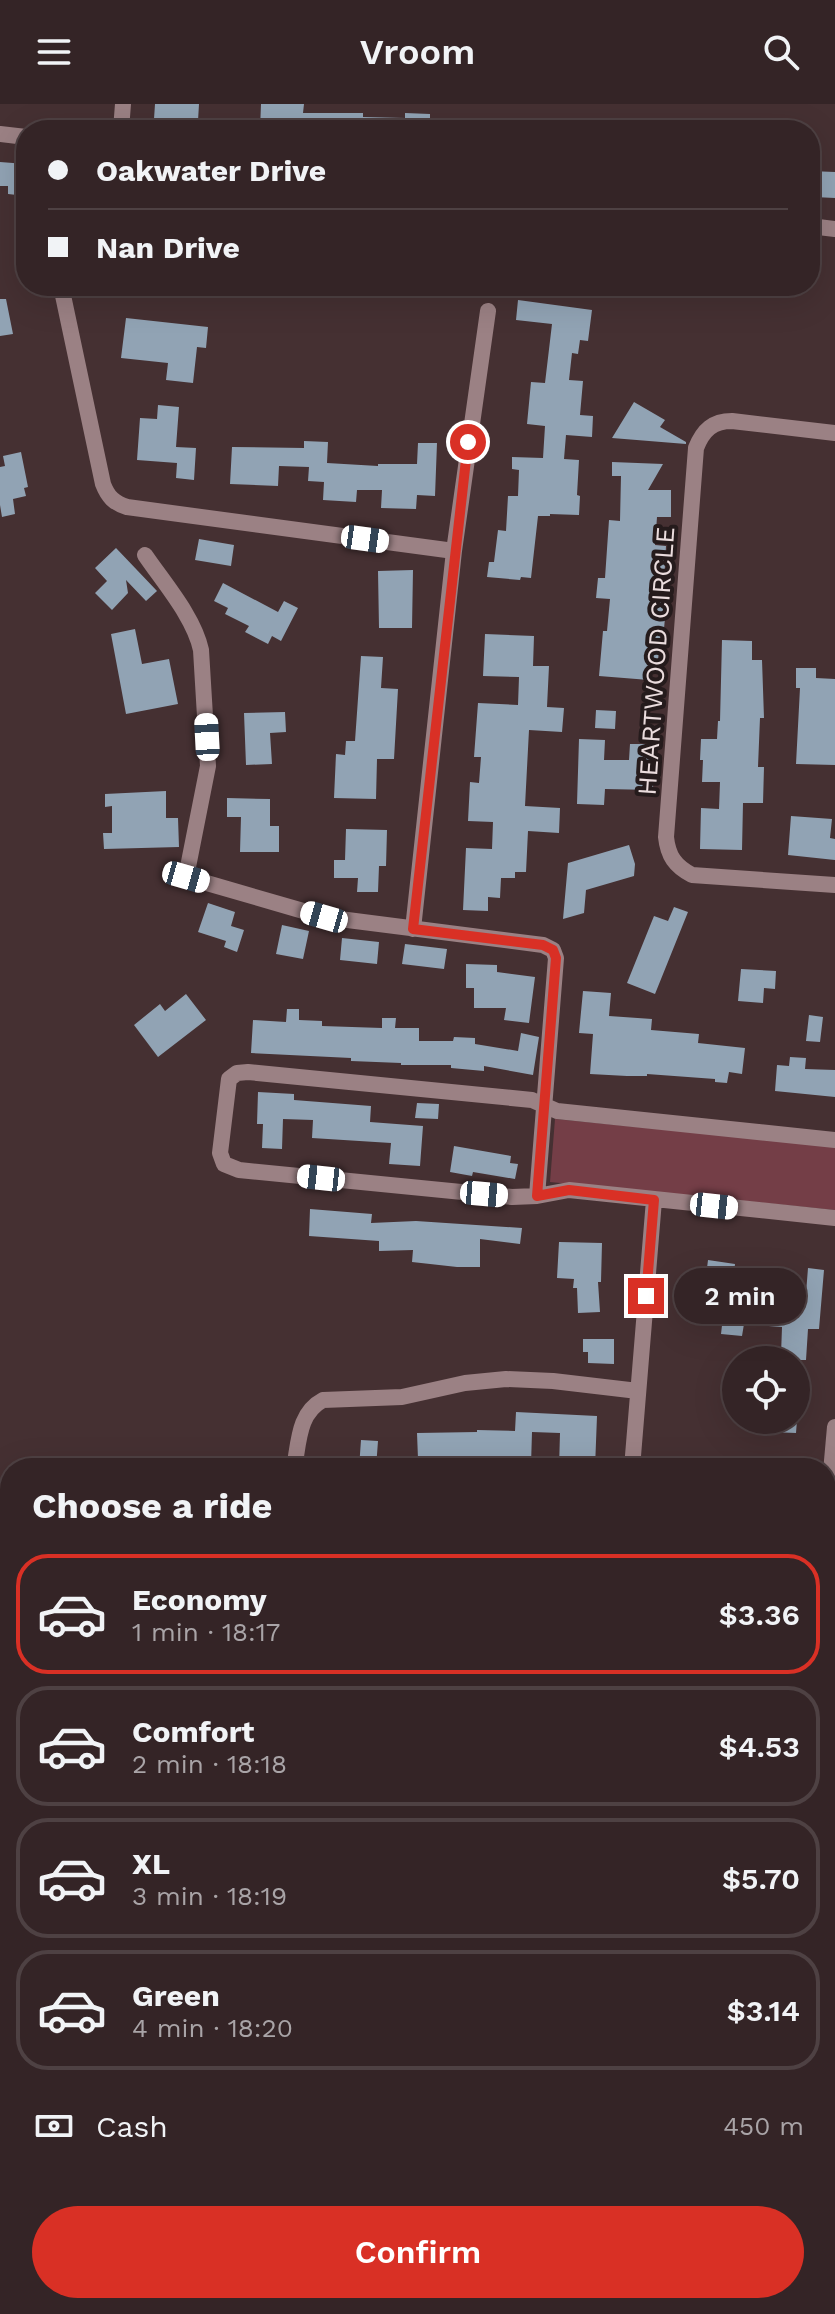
<!DOCTYPE html>
<html lang="en">
<head>
<meta charset="utf-8">
<style>
	:root { --surface:#342426; --page:#3f3032; --text:#f1f3f6; --muted:#a9a4a7; --line:#4e4143; --accent:#d93025 }
	body { margin:0; font-family:"Work Sans",sans-serif; background:var(--page); color:var(--text); height:100vh; display:flex; flex-direction:column; font-size:30px; white-space:nowrap }
	* { box-sizing:border-box; margin:0 }
	p { font-size:26px; color:var(--muted) }
	.icon { flex:none; width:44px; height:44px; fill:none; stroke:currentColor; stroke-width:2; stroke-linecap:round; stroke-linejoin:round }
	.map { position:relative; flex:1; overflow:hidden }
	.side { position:absolute; left:0px; top:1354px; width:836px; height:856px; display:flex; flex-direction:column; background:var(--surface); border-radius:32px 32px 0 0; box-shadow:0 8px 32px #0002,0 0 0 2px var(--line) }
	.side>* { flex:none }
	.banner { position:absolute; left:16px; top:16px; width:804px; height:176px; border-radius:32px; box-shadow:0 8px 32px #0002,0 0 0 2px var(--line); display:grid; align-content:center; height:176px; padding:0 32px; background:var(--surface) }
	.buttons { position:absolute; left:722px; top:1242px; display:grid; gap:16px }
	.buttons a { display:grid; place-items:center; width:88px; height:88px; border-radius:50%; background:var(--surface); box-shadow:0 8px 32px #0002,0 0 0 2px var(--line); font-size:40px }
	.end { position:absolute; width:36px; height:36px; margin:-18px; border:10px solid #d93025; background:#fff; box-shadow:0 0 0 4px #fff }
	.from { border-radius:50% }
	.bubble { position:absolute; height:56px; border-radius:28px; background:var(--surface); box-shadow:0 8px 32px #0002,0 0 0 2px var(--line); font-size:26px; font-weight:600; line-height:56px; text-align:center }
	.car { position:absolute; width:24px; height:48px; margin:-24px -12px; border-radius:10px; box-shadow:0 0 6px 2px #0007; background:linear-gradient(#fff 24%,#345 0 40%,#fff 0 76%,#345 0 86%,#fff 0) }
	.banner b { display:flex; align-items:center; gap:28px; height:76px; font-size:30px }
	.banner b+b { border-top:2px solid var(--line) }
	.banner i { width:20px; height:20px; background:var(--text) }
	ul { padding:0; list-style:none }
	li { display:flex; align-items:center; gap:24px; height:120px; margin:0 16px 12px; padding:0 16px; border:4px solid var(--line); border-radius:32px }
	li div { flex:1 }
	li b { display:block; font-size:30px }
	li em { font-style:normal; font-weight:600 }
	li.active { border-color:var(--accent) }
	li>.icon { width:72px; height:72px; stroke-width:1.5 }
	h2 { padding:0 32px; font-size:36px; line-height:96px }
	.pay { display:flex; align-items:center; gap:20px; height:88px; padding:0 32px; font-size:30px }
	.pay p { margin-inline-start:auto }
	.button { display:flex; gap:16px; margin-top:auto; padding:16px 32px }
	.button a { flex:1; height:92px; border-radius:48px; background:var(--accent); color:#fff; font-size:32px; font-weight:600; line-height:92px; text-align:center }
	header { display:flex; justify-content:space-between; align-items:center; height:104px; padding:0 32px; background:var(--surface); font-size:36px; font-weight:600 }
	.map>svg:first-child { display:block }
	.green { fill:#743e47 }
	.building { fill:#91a3b4 }
	.lines { fill:none; stroke-linecap:round; stroke-linejoin:round }
	.minor { stroke:#9b8184; stroke-width:16 }
	.major { stroke:#b77781; stroke-width:22 }
	.route { stroke:#d93025; stroke-width:10 }
	.labels { text-anchor:middle; stroke-width:8; stroke-linejoin:round; paint-order:stroke }
	.street-label { font-size:26px; fill:#eadcdd; stroke:#251b1c }
</style>
</head>
<body>
<header><svg class="icon" aria-label="menu" viewBox="0 0 24 24"><path d="M4 6h16M4 12h16M4 18h16"/></svg>Vroom<svg class="icon" aria-label="search" viewBox="0 0 24 24"><circle cx="10" cy="10" r="6"/><path d="M15 15l6 6"/></svg></header>
<div class="map">
<svg width="835" height="2210" viewBox="0 0 835 2210">
	<rect width="100%" height="100%" fill="#453032"/>
	<path class="green" d="M555,1015L835,1042V1106L550,1078Z
		M831,1727L835,1728V2008L826,2005V1749Z"/>
	<path class="building" d="M155,0H199L198,17L154,15Z
		M261,0H304L303,9H363V13L405,14V9L430,10V15H438V26H260Z
		M0,58L26,60V92L8,90V82H0Z
		M810,67L835,68V94L814,93V87H810Z
		M0,195H6L13,230L0,232Z
		M518,196L592,206L588,237L580,236L578,250L572,249L569,276L583,277L580,311L593,312L592,333L566,331L564,355L579,356L577,391L580,392L579,411L550,410V412H538L531,474L521,473L520,476L487,473L489,458H494L498,426L506,427L508,392H518L519,366L512,365V353L543,354L545,322L527,320L531,278L545,279L552,220L516,216Z
		M126,214L208,223L206,244L197,243L193,279L166,276L168,259L121,254Z
		M634,298L665,316L660,323L686,338V340L612,334Z
		M158,301L179,303L176,343L196,344L194,376L176,374L177,359L137,356L140,314L157,315Z
		M304,337L328,338L327,359L378,362V360H417L418,339H437L435,392L417,391L416,405L381,404L382,386H357L356,398L323,396L324,378L308,377L309,363L279,362L278,382L230,380L232,343L304,344Z
		M21,348L28,383L24,384L26,392L13,395L15,410L2,413L0,401V363L5,362L3,352Z
		M612,358L663,360L648,386H671V413H657L655,441L666,442L664,479H668L664,525H661L658,556H651L649,576L599,572L603,527H607L610,495L596,494L598,474H605L609,416L620,417L621,372H612Z
		M199,435L234,441L231,462L195,456Z
		M116,444L157,487L146,497L126,476L128,489L112,506L95,489L107,477L95,464Z
		M413,466L412,524H379L378,467Z
		M223,479L278,508L284,497L298,504L281,537L272,532L268,540L245,528L249,522L225,510L228,504L214,497Z
		M135,525L142,560L169,555L178,600L126,610L111,530Z
		M485,530L534,532L533,562H549L547,603L564,604L562,628L529,626L525,702L560,704L559,729L528,727L526,768H515V774H501L500,794L488,793V807L463,806L466,744L492,745L493,718L468,717L470,678L479,679L481,653H474L478,599L518,601L519,573L483,572Z
		M722,536L752,537V556H762L764,614H760L758,663H764L763,699H743L742,746L700,745L701,704L719,705L720,678H702L703,656H700L701,635H717L718,617H720Z
		M361,552L383,553L381,584L398,585L394,655H377L376,695L334,694L336,650L345,651L346,637H355Z
		M796,564H816V574L835,575V661L796,660L800,584H796Z
		M596,606L616,607L615,625L595,624Z
		M285,608L286,628L270,629L272,660L246,661L244,609Z
		M579,635L605,636L604,656H629L630,640H654L653,686L605,685L604,701L577,700Z
		M166,687V714H178L179,743L104,745L103,729H112V702L105,703V690Z
		M227,694L270,695V722H279V748H240L241,713H227Z
		M791,712L832,715L830,734L835,735V756L788,751Z
		M346,725L387,726L386,762H379L378,788H357L358,774H334V756H345Z
		M629,741L635,760L634,772L586,786L584,809L563,815L568,759Z
		M208,799L235,808L231,822L244,826L237,848L224,843L226,837L198,828Z
		M674,803L688,808L655,890L627,879L654,812L668,817Z
		M282,821L309,827L303,855L276,850Z
		M342,834L379,838L377,860L340,856Z
		M405,840L447,845L444,865L402,860Z
		M466,860L497,861V868L535,873L529,919L504,916L506,904H474V884H466Z
		M741,865L776,867L775,885L764,884L763,899L738,897Z
		M583,887L611,889L609,912L652,915L651,926L699,930L698,939L745,944L742,970L729,968L727,979L715,978V975L647,970V972H627L590,970L593,930L579,929Z
		M186,890L206,916L158,953L134,921L160,900L165,907Z
		M287,905H299V916L322,917V922L382,924V914H396L395,924H419V937H453L454,933L475,934V940L518,947L521,929L539,933L533,971L484,962V967L451,964V961H401V959L351,957V954L251,949L253,916L286,918Z
		M809,911L823,913L820,938L806,937Z
		M790,953L806,954L805,965L835,966V993L775,987L777,961L789,962Z
		M258,988L294,990V996L371,1002L370,1018L423,1022L420,1062L389,1060L391,1039L312,1034L313,1016L283,1015L282,1045L262,1044L263,1020H257Z
		M417,999L439,1000L438,1015L415,1014Z
		M454,1042L511,1052L510,1059L518,1060L515,1075L473,1068L472,1072L450,1068Z
		M310,1105L372,1110L371,1119L416,1117L522,1124L520,1140L480,1135V1163H457L412,1158L413,1146L379,1147V1137L309,1132Z
		M559,1138L602,1139L601,1178H598L600,1208L578,1209L577,1184H573L574,1175L557,1174Z
		M708,1156L735,1160L733,1179L747,1180L744,1197L805,1202L808,1164L824,1166L819,1225H808L806,1256H785V1252L781,1251L782,1223L744,1220L742,1232L721,1230L724,1204L713,1203L715,1190L704,1189Z
		M583,1235H614V1260L588,1259V1248H583Z
		M516,1308L597,1312L595,1364H559L560,1329L532,1328L531,1361L476,1360V1354L418,1355L417,1329L477,1328V1326L515,1327Z
		M773,1316H797L796,1329L772,1328Z
		M361,1336L378,1337L376,1364H359Z"/>
	<g class="lines">
		<path class="minor" d="M121,26L123,0
			M0,30L26,33
			M810,122L835,125
			M61,182L103,380C108,393 114,399 127,403L454,447
			M835,329L732,317C713,317 703,326 696,344L666,733C668,752 675,762 692,771L835,781
			M145,451C164,479 194,513 201,546L208,662L186,773L324,813L543,841L553,846L556,854L537,1092
			M413,825L454,447L488,207
			M835,1036L557,1007L532,996L248,968L237,969L229,975L220,1049L224,1060L239,1066L512,1093L537,1092L569,1086L835,1114
			M294,1364C299,1339 298,1309 323,1296L402,1293L465,1279L506,1275L553,1277L638,1287
			M632,1364L654,1096
			M826,1424L835,1323
			M826,1437L835,1438
			M826,1672L831,1655L835,1602
			M0,1904L10,1910
			M0,1940L10,1941
			M0,2024L10,2033
			M826,2110L835,2113
			M212,2200L224,2210
			M621,2200L641,2210
			M509,2210L513,2200
			M829,2210L835,2179"/>
		<path class="major" d="M0,2017L10,2010
			M826,2037L835,2040
			M0,2053L10,2045
			M826,2068L835,2071"/>
	</g>
	<g class="lines">
		<path class="route" d="M468,338L413,825L543,841L553,846L556,854L537,1092L569,1086L654,1096L646,1192"/>
	</g>
	<g class="labels">
		<g class="street-label">
			<text transform="translate(656 557) rotate(-86)" y="9">HEARTWOOD CIRCLE</text>
		</g>
	</g>
</svg>
<div class="buttons">
<a><svg class="icon" aria-label="locate" viewBox="0 0 24 24"><circle cx="12" cy="12" r="6"/><path d="M12 2v4M12 18v4M2 12h4M18 12h4"/></svg></a>
</div>
<i class="end from" style="left:468px;top:338px"></i>
<i class="end" style="left:646px;top:1192px"></i>
<div class="bubble" style="left:674px;top:1164px;width:132px">2 min</div>
<i class="car" style="left:365px;top:435px;rotate:98deg"></i>
<i class="car" style="left:207px;top:633px;rotate:357deg"></i>
<i class="car" style="left:186px;top:773px;rotate:106deg"></i>
<i class="car" style="left:324px;top:813px;rotate:286deg"></i>
<i class="car" style="left:321px;top:1074px;rotate:276deg"></i>
<i class="car" style="left:484px;top:1090px;rotate:95deg"></i>
<i class="car" style="left:714px;top:1102px;rotate:96deg"></i>
<div class="banner">
<b><i class="from"></i>Oakwater Drive</b>
<b><i></i>Nan Drive</b>
</div>
<section class="side">
<h2>Choose a ride</h2>
<ul>
<li class="active"><svg class="icon" aria-label="car" viewBox="0 0 24 24"><path d="M5 17H2v-5l4-1 3-4h7l3 4 3 1v5h-3M9 17h6M6 11h13"/><circle cx="7" cy="17" r="2"/><circle cx="17" cy="17" r="2"/></svg><div><b>Economy</b><p>1 min · 18:17</p></div><em>$3.36</em></li>
<li><svg class="icon" aria-label="car" viewBox="0 0 24 24"><path d="M5 17H2v-5l4-1 3-4h7l3 4 3 1v5h-3M9 17h6M6 11h13"/><circle cx="7" cy="17" r="2"/><circle cx="17" cy="17" r="2"/></svg><div><b>Comfort</b><p>2 min · 18:18</p></div><em>$4.53</em></li>
<li><svg class="icon" aria-label="car" viewBox="0 0 24 24"><path d="M5 17H2v-5l4-1 3-4h7l3 4 3 1v5h-3M9 17h6M6 11h13"/><circle cx="7" cy="17" r="2"/><circle cx="17" cy="17" r="2"/></svg><div><b>XL</b><p>3 min · 18:19</p></div><em>$5.70</em></li>
<li><svg class="icon" aria-label="car" viewBox="0 0 24 24"><path d="M5 17H2v-5l4-1 3-4h7l3 4 3 1v5h-3M9 17h6M6 11h13"/><circle cx="7" cy="17" r="2"/><circle cx="17" cy="17" r="2"/></svg><div><b>Green</b><p>4 min · 18:20</p></div><em>$3.14</em></li>
</ul>
<div class="pay"><svg class="icon" aria-label="cash" viewBox="0 0 24 24"><path d="M3 7h18v10H3z"/><circle cx="12" cy="12" r="2"/></svg>Cash<p>450 m</p></div>
<div class="button"><a>Confirm</a></div>
</section>
</div>
</body>
</html>
